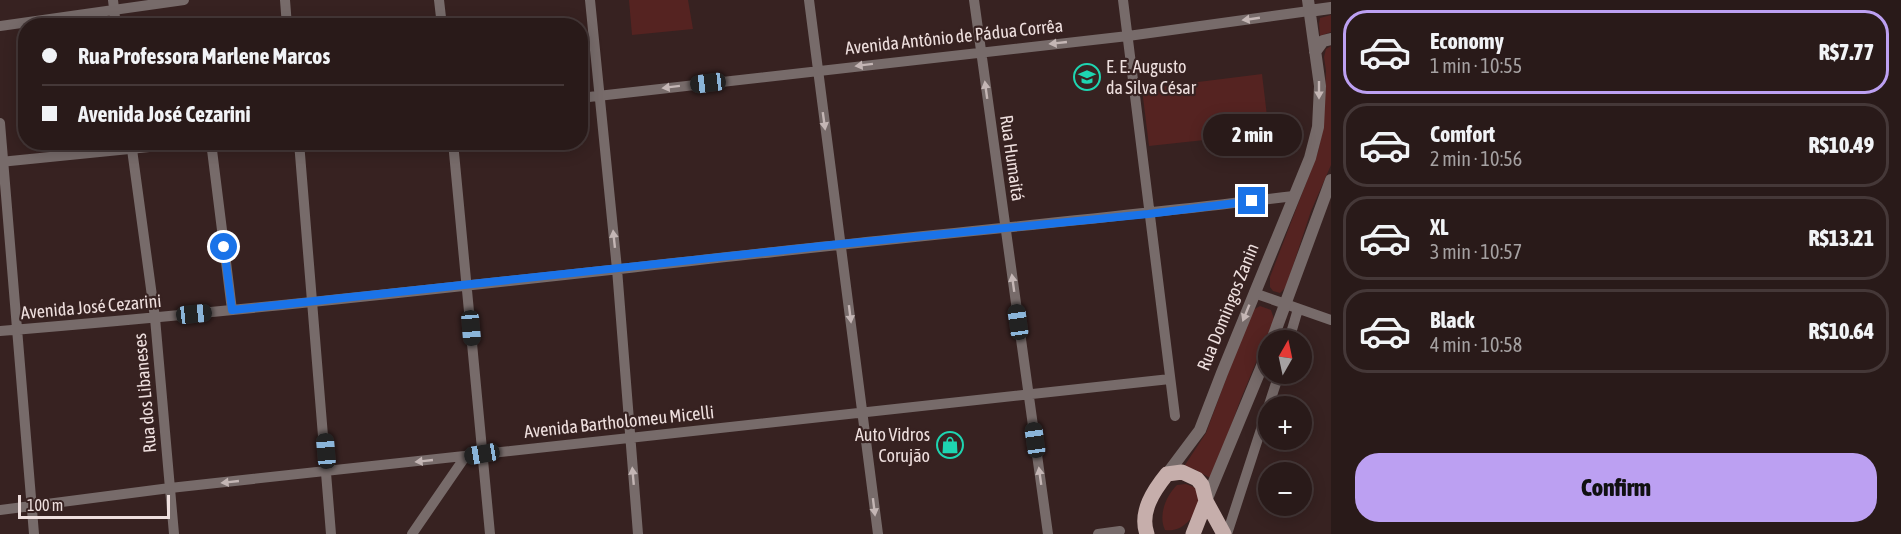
<!DOCTYPE html>
<html lang="en">
<head>
<meta charset="utf-8">
<style>
	:root { --surface:#291a19; --page:#352726; --text:#f1f3f6; --muted:#a5a1a2; --line:#453838; --accent:#bca0f2 }
	body { margin:0; font-family:"Asap Condensed",sans-serif; background:var(--page); color:var(--text); height:100vh; display:flex; flex-direction:column; font-size:22px; white-space:nowrap }
	* { box-sizing:border-box; margin:0 }
	p { font-size:20px; color:var(--muted) }
	.icon { flex:none; width:33px; height:33px; fill:none; stroke:currentColor; stroke-width:2; stroke-linecap:round; stroke-linejoin:round }
	.map { position:relative; flex:1; overflow:hidden }
	.panel { display:flex; flex-direction:column; background:var(--surface); width:570px }
	.panel>* { flex:none }
	.guide { position:absolute; left:18px; top:18px; width:570px; height:132px; border-radius:24px; box-shadow:0 3px 15px #0003,0 0 0 2px var(--line); display:grid; align-content:center; height:132px; padding:0 24px; background:var(--surface) }
	.needle { width:39px; rotate:9deg }
	.controls { position:absolute; left:1258px; top:330px; display:grid; gap:12px }
	.controls a { display:grid; place-items:center; width:54px; height:54px; border-radius:50%; background:var(--surface); box-shadow:0 3px 15px #0003,0 0 0 2px var(--line); font-size:30px }
	.scale { position:absolute; left:18px; bottom:15px; width:152px; box-sizing:border-box; padding-left:6px; border:3px solid #eedfde; border-top:0; font-size:16px; line-height:21px; white-space:nowrap; color:#eedfde; -webkit-text-stroke:4px #372221; paint-order:stroke }
	.end { position:absolute; width:27px; height:27px; margin:-14px; border:8px solid #1a73e8; background:#fff; box-shadow:0 0 0 3px #fff }
	.from { border-radius:50% }
	.bubble { position:absolute; height:42px; border-radius:21px; background:var(--surface); box-shadow:0 3px 15px #0003,0 0 0 2px var(--line); font-size:20px; font-weight:800; line-height:42px; text-align:center }
	.car { position:absolute; width:18px; height:36px; margin:-18px -9px; border-radius:8px; box-shadow:0 0 4px 2px #0007; background:linear-gradient(#222 24%,#8ab4d8 0 40%,#222 0 76%,#8ab4d8 0 86%,#222 0) }
	.guide b { display:flex; align-items:center; gap:21px; height:57px; font-size:22px }
	.guide b+b { border-top:2px solid var(--line) }
	.guide i { width:15px; height:15px; background:var(--text) }
	ul { padding:10px 0 0; list-style:none }
	li { display:flex; align-items:center; gap:18px; height:84px; margin:0 12px 9px; padding:0 12px; border:3px solid var(--line); border-radius:24px }
	li div { flex:1 }
	li b { display:block; font-size:22px }
	li em { font-style:normal; font-weight:800 }
	li.on { border-color:var(--accent) }
	li>.icon { width:54px; height:54px; stroke-width:1.5 }
	.button { display:flex; gap:12px; margin-top:auto; padding:12px 24px }
	.button a { flex:1; height:69px; border-radius:24px; background:var(--accent); color:#111; font-size:24px; font-weight:800; line-height:69px; text-align:center }
	main { display:flex; flex:1; min-height:0 }
	.map>svg:first-child { display:block }
	.green { fill:#552321 }
	.lines { fill:none; stroke-linecap:round; stroke-linejoin:round }
	.minor { stroke:#776b6a; stroke-width:10 }
	.tertiary { stroke:#776b6a; stroke-width:12 }
	.primary { stroke:#c6aeab; stroke-width:15 }
	.oneway { fill:#c4b6b5 }
	.route { stroke:#1a73e8; stroke-width:8 }
	.labels { text-anchor:middle; stroke-width:4.5; stroke-linejoin:round; paint-order:stroke }
	.street-label { font-size:18px; fill:#eedfde; stroke:#372221 }
	.poi-label { font-size:18px; fill:#eedfde; stroke:#372221; text-anchor:start }
</style>
</head>
<body>
<main>
<div class="map">
<svg width="1331" height="534" viewBox="0 0 1331 534">
	<rect width="100%" height="100%" fill="#372221"/>
	<path class="green" d="M629,0H688L693,29L632,35Z
		M1331,15V32L1320,36L1319,24L1320,18Z
		M1331,46V165L1311,211L1286,287L1280,293L1273,291L1270,287V277L1318,152L1323,127L1326,71L1324,57L1326,49Z
		M1262,74L1269,133L1149,146L1142,89Z
		M1260,306L1271,310L1274,319L1240,401L1212,479L1194,469L1183,468L1206,433L1251,311Z
		M1186,484C1188,485 1193,486 1195,488C1206,499 1190,534 1165,530C1158,515 1166,496 1177,485Z"/>
	<g class="lines">
		<path class="minor" d="M113,0L116,26
			M285,0L287,26
			M439,0L442,26
			M590,0L617,269L638,534
			M809,0L878,534
			M974,0L1048,534
			M1123,0L1175,416
			M0,26L184,0
			M580,98L1128,36L1309,11
			M0,123L34,534
			M131,142L155,318L174,534
			M211,142L232,310
			M299,142L331,534
			M453,142L490,534
			M0,162L199,142
			M1254,293L1331,320
			M0,331C258,310 516,280 774,252C947,233 1121,217 1294,196
			M1289,340L1298,309
			M0,510L170,488L1170,379
			M412,534L465,457
			M1098,534L1120,531
			M1227,534L1279,374"/>
		<path class="tertiary" d="M1309,11L1331,8
			M1315,52L1323,41L1331,39
			M1272,340L1331,180
			M1167,474L1200,430L1222,373L1310,158L1318,127L1320,86L1308,0
			M1206,501L1269,349"/>
		<path class="primary" d="M1147,534C1139,512 1154,490 1167,474L1182,472L1197,479L1202,485L1206,501L1224,534
			M1193,534L1206,501"/>
	</g>
	<defs><path id="oneway-solid" d="M-6-.8H1V-3.2L6.5 0L1 3.2V.8H-6Z" transform="scale(1.5)"/></defs>
	<g class="oneway">
		<use href="#oneway-solid" transform="translate(1251 19) rotate(172)"/>
		<use href="#oneway-solid" transform="translate(1058 43) rotate(174)"/>
		<use href="#oneway-solid" transform="translate(864 65) rotate(173)"/>
		<use href="#oneway-solid" transform="translate(671 87) rotate(173)"/>
		<use href="#oneway-solid" transform="translate(986 90) rotate(-98)"/>
		<use href="#oneway-solid" transform="translate(1319 90) rotate(90)"/>
		<use href="#oneway-solid" transform="translate(824 121) rotate(82)"/>
		<use href="#oneway-solid" transform="translate(614 239) rotate(-96)"/>
		<use href="#oneway-solid" transform="translate(1013 283) rotate(-98)"/>
		<use href="#oneway-solid" transform="translate(1246 313) rotate(112)"/>
		<use href="#oneway-solid" transform="translate(850 314) rotate(83)"/>
		<use href="#oneway-solid" transform="translate(424 461) rotate(174)"/>
		<use href="#oneway-solid" transform="translate(633 476) rotate(-95)"/>
		<use href="#oneway-solid" transform="translate(1040 476) rotate(-98)"/>
		<use href="#oneway-solid" transform="translate(230 482) rotate(174)"/>
		<use href="#oneway-solid" transform="translate(874 507) rotate(83)"/>
	</g>
	<g class="lines">
		<path class="route" d="M224,247L232,310L841,244L1148,214L1252,201"/>
	</g>
	<defs>
		<symbol id="school-ring" viewBox="-11 -11 22 22"><circle r="9.5" fill="#372221" stroke="#1ed5b1" stroke-width="1.5"/><path d="M0-5L7-2L0 1L-7-2ZM-4 1L0 2.5L4 1V4Q0 6-4 4Z" fill="#1ed5b1"/></symbol>
		<symbol id="shop-ring" viewBox="-11 -11 22 22"><circle r="9.5" fill="#372221" stroke="#1ed5b1" stroke-width="1.5"/><path d="M-5-2.5h2.3a2.7 3.5 0 0 1 5.4 0H5L5.5 6h-11ZM-1.5-2.5h3a1.5 2.3 0 0 0-3 0Z" fill="#1ed5b1"/></symbol>
	</defs>
	<g fill-rule="evenodd">
		<use href="#school-ring" x="1072" y="62" width="30" height="30"/>
		<use href="#shop-ring" x="935" y="430" width="30" height="30"/>
	</g>
	<g class="labels">
		<g class="street-label">
			<text transform="translate(954 37) rotate(-6)" y="6">Avenida Antônio de Pádua Corrêa</text>
			<text transform="translate(1012 158) rotate(82)" y="6">Rua Humaitá</text>
			<text transform="translate(91 307) rotate(-5)" y="6">Avenida José Cezarini</text>
			<text transform="translate(1228 307) rotate(-68)" y="6">Rua Domingos Zanin</text>
			<text transform="translate(145 393) rotate(-95)" y="6">Rua dos Libaneses</text>
			<text transform="translate(619 422) rotate(-6)" y="6">Avenida Bartholomeu Micelli</text>
		</g>
		<g class="poi-label">
			<text x="1106" y="73">E. E. Augusto<tspan x="1106" dy="21">da Silva César</tspan></text>
			<text x="930" y="441" text-anchor="end">Auto Vidros<tspan x="930" dy="21">Corujão</tspan></text>
		</g>
	</g>
</svg>
<div class="controls">
<a><svg class="needle" viewBox="-14 -14 28 28"><path d="M0-13l5 13h-10z" fill="#e53935"/><path d="M0 13l5-13h-10z" fill="#a5a1a2"/></svg></a>
<a>+</a>
<a>−</a>
</div>
<div class="scale">100 m</div>
<i class="end from" style="left:224px;top:247px"></i>
<i class="end" style="left:1252px;top:201px"></i>
<div class="bubble" style="left:1203px;top:114px;width:99px">2 min</div>
<i class="car" style="left:708px;top:83px;rotate:263deg"></i>
<i class="car" style="left:194px;top:314px;rotate:84deg"></i>
<i class="car" style="left:1018px;top:322px;rotate:352deg"></i>
<i class="car" style="left:471px;top:328px;rotate:175deg"></i>
<i class="car" style="left:1035px;top:440px;rotate:352deg"></i>
<i class="car" style="left:326px;top:451px;rotate:355deg"></i>
<i class="car" style="left:482px;top:454px;rotate:260deg"></i>
<div class="guide">
<b><i class="from"></i>Rua Professora Marlene Marcos</b>
<b><i></i>Avenida José Cezarini</b>
</div>
</div>
<section class="panel">
<ul>
<li class="on"><svg class="icon" aria-label="car" viewBox="0 0 24 24"><path d="M5 17H2v-5l4-1 3-4h7l3 4 3 1v5h-3M9 17h6M6 11h13"/><circle cx="7" cy="17" r="2"/><circle cx="17" cy="17" r="2"/></svg><div><b>Economy</b><p>1 min · 10:55</p></div><em>R$7.77</em></li>
<li><svg class="icon" aria-label="car" viewBox="0 0 24 24"><path d="M5 17H2v-5l4-1 3-4h7l3 4 3 1v5h-3M9 17h6M6 11h13"/><circle cx="7" cy="17" r="2"/><circle cx="17" cy="17" r="2"/></svg><div><b>Comfort</b><p>2 min · 10:56</p></div><em>R$10.49</em></li>
<li><svg class="icon" aria-label="car" viewBox="0 0 24 24"><path d="M5 17H2v-5l4-1 3-4h7l3 4 3 1v5h-3M9 17h6M6 11h13"/><circle cx="7" cy="17" r="2"/><circle cx="17" cy="17" r="2"/></svg><div><b>XL</b><p>3 min · 10:57</p></div><em>R$13.21</em></li>
<li><svg class="icon" aria-label="car" viewBox="0 0 24 24"><path d="M5 17H2v-5l4-1 3-4h7l3 4 3 1v5h-3M9 17h6M6 11h13"/><circle cx="7" cy="17" r="2"/><circle cx="17" cy="17" r="2"/></svg><div><b>Black</b><p>4 min · 10:58</p></div><em>R$10.64</em></li>
</ul>
<div class="button"><a>Confirm</a></div>
</section>
</main>
</body>
</html>
